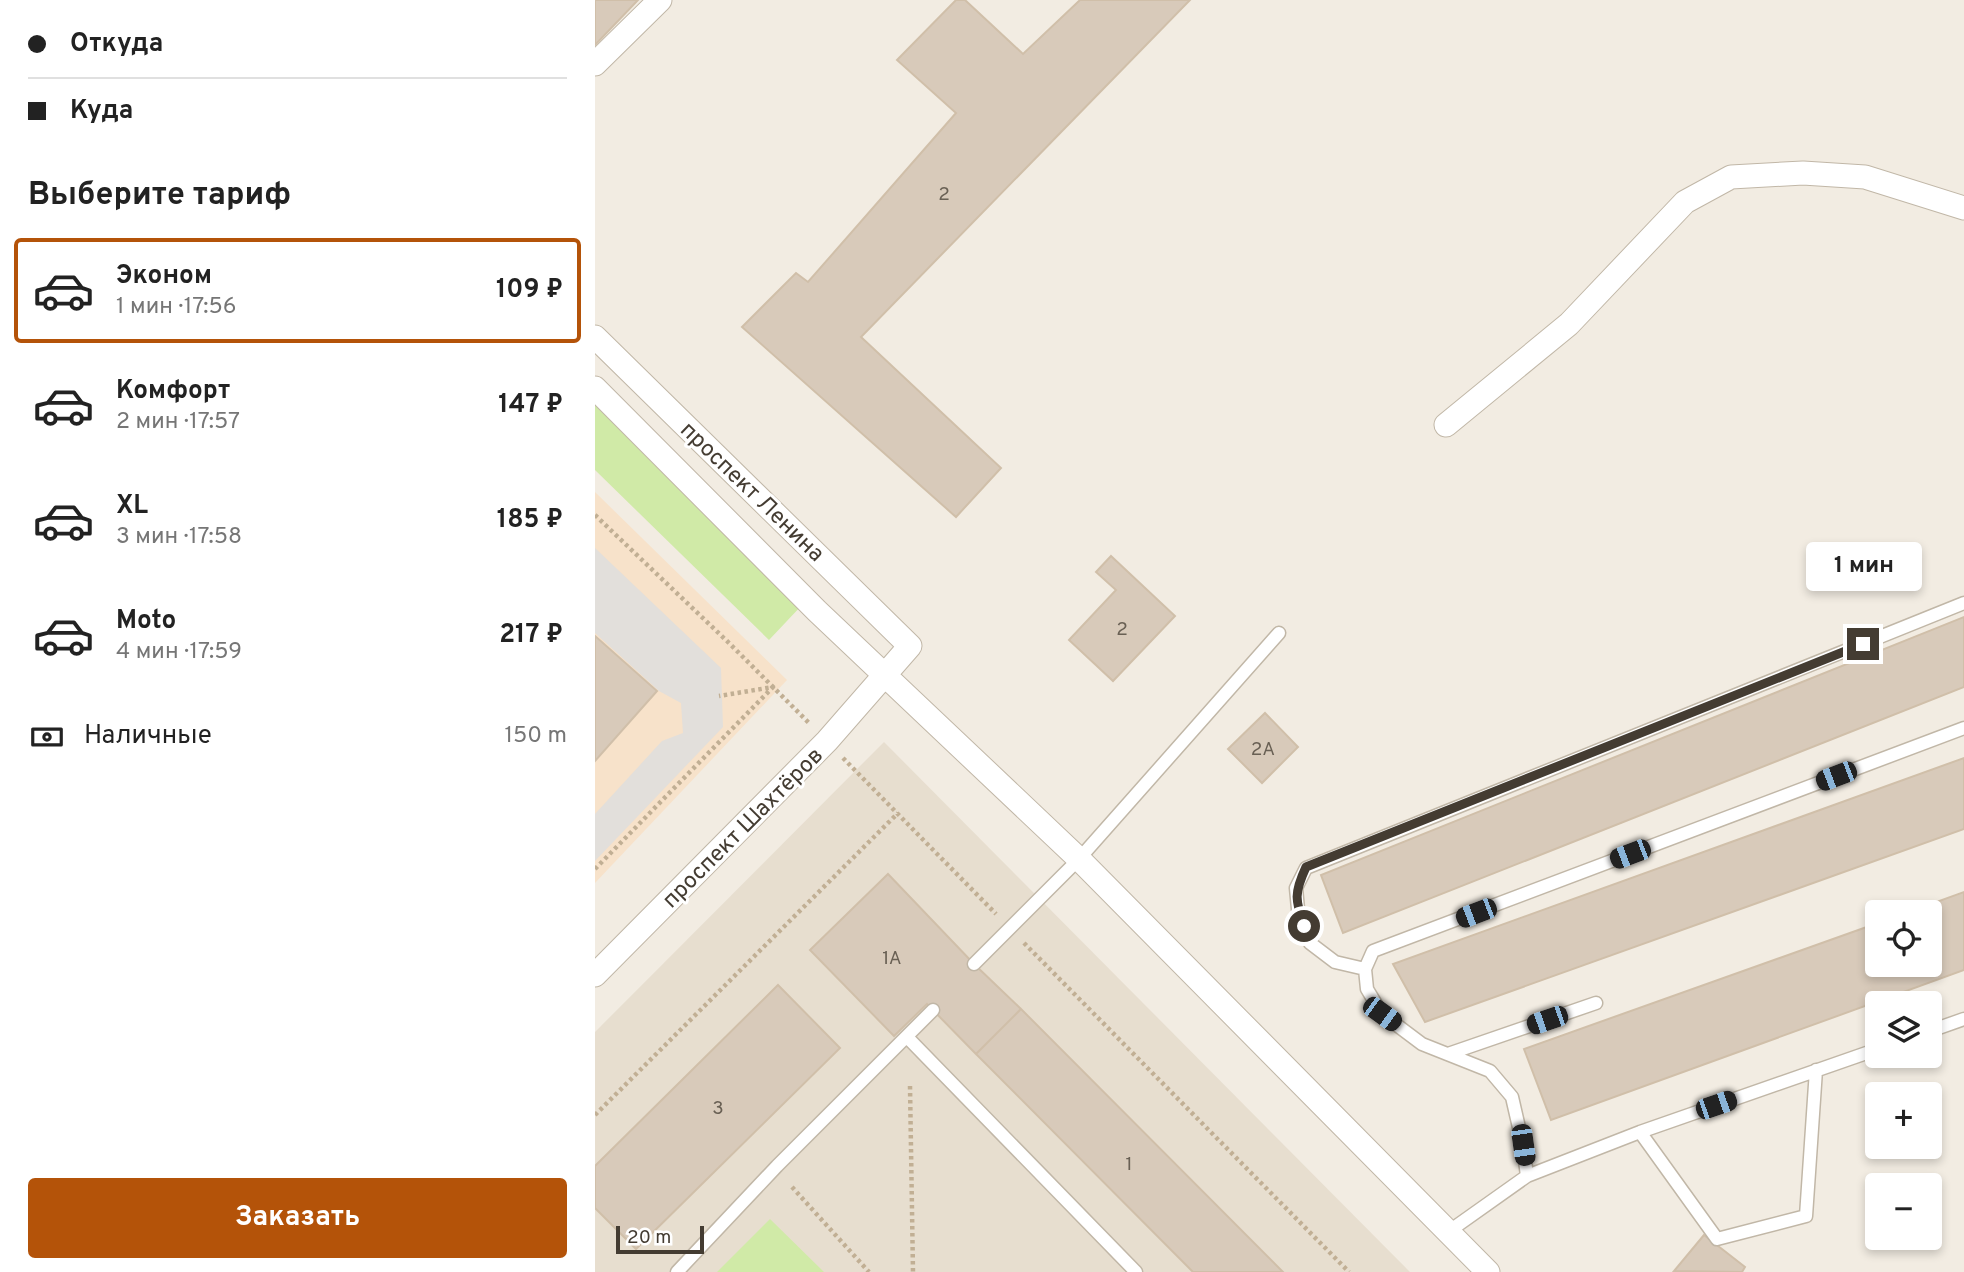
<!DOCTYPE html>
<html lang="ru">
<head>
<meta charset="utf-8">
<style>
	:root { --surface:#fff; --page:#f6f6f6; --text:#222; --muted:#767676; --line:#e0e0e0; --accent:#b45309 }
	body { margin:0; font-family:Overpass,sans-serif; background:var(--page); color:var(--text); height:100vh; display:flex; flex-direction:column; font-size:26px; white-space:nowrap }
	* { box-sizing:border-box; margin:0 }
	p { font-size:23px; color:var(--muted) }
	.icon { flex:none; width:38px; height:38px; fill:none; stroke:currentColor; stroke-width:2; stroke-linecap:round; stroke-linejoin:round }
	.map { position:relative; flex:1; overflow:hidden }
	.sheet { display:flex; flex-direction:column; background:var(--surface); width:595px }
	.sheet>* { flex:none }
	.banner { display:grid; align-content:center; height:154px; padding:0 28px; background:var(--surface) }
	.buttons { position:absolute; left:1270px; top:900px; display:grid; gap:14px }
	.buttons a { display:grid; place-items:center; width:77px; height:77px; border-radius:7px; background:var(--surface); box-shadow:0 4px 10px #0003; font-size:35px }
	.scale { position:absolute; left:21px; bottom:18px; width:88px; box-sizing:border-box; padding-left:7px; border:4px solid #443c32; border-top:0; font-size:19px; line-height:24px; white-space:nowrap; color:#443c32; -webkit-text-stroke:5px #fff; paint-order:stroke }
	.end { position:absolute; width:32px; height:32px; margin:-16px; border:9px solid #443c32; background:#fff; box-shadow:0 0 0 4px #fff }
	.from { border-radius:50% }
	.bubble { position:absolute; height:49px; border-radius:7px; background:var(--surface); box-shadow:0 4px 10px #0003; font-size:23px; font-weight:700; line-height:49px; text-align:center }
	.car { position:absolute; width:21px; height:42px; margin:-21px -10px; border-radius:9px; box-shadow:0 0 5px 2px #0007; background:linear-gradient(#222 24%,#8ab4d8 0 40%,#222 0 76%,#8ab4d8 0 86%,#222 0) }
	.banner b { display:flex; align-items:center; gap:24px; height:66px; font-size:26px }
	.banner b+b { border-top:2px solid var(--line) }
	.banner i { width:18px; height:18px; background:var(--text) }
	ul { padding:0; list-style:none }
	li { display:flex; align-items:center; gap:21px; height:105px; margin:0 14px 10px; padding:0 14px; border:4px solid transparent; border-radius:7px }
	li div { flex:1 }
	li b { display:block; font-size:26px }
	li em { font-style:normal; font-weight:700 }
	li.on { border-color:var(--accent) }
	li>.icon { width:63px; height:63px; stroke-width:1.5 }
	h2 { padding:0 28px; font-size:32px; line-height:84px }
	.pay { display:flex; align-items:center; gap:18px; height:77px; padding:0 28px; font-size:26px }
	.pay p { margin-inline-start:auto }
	.action { display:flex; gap:14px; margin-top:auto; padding:14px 28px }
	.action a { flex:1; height:80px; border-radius:7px; background:var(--accent); color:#fff; font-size:28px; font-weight:700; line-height:80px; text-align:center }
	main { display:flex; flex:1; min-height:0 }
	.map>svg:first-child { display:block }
	.residential { fill:#e7decf }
	.commercial { fill:#f7e2ca }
	.green { fill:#d0eaa7 }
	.parking { fill:#e2dfdb }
	.building { fill:#d8caba; stroke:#d0bfa9; stroke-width:2 }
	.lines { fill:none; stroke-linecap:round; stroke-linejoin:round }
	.service-casing { stroke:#c1b7a7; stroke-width:15 }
	.minor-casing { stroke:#c1b7a7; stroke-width:25 }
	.path { stroke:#c1af94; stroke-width:4.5; stroke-dasharray:3.5 3.5; stroke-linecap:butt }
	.service { stroke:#fff; stroke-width:12 }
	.minor { stroke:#fff; stroke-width:23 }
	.route { stroke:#443c32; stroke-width:9 }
	.labels { text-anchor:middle; stroke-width:6; stroke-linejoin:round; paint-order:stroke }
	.number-label { font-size:19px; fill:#696054 }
	.street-label { font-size:23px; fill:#443c32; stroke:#fff }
</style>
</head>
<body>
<main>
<section class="sheet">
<div class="banner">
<b><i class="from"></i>Откуда</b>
<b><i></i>Куда</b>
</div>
<h2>Выберите тариф</h2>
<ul>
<li class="on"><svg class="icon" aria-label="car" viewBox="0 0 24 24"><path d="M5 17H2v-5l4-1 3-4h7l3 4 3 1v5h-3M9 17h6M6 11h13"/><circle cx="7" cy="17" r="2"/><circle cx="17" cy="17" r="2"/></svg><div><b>Эконом</b><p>1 мин · 17:56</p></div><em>109 ₽</em></li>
<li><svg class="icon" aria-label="car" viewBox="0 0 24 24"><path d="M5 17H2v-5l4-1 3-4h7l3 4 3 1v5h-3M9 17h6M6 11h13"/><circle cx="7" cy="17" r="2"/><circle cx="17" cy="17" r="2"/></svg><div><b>Комфорт</b><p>2 мин · 17:57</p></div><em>147 ₽</em></li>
<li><svg class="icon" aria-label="car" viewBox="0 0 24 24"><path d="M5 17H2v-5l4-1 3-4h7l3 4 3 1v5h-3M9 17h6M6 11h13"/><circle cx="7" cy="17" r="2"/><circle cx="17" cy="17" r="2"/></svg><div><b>XL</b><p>3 мин · 17:58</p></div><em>185 ₽</em></li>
<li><svg class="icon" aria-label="car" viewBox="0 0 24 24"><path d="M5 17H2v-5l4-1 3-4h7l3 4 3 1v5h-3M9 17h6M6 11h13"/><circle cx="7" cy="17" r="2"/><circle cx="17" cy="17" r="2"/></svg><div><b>Moto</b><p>4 мин · 17:59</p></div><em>217 ₽</em></li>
</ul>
<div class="pay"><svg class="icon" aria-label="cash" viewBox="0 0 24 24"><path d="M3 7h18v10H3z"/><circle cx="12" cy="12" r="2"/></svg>Наличные<p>150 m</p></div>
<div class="action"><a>Заказать</a></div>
</section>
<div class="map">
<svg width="1369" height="1272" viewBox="0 0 1369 1272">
	<rect width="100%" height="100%" fill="#f2ece2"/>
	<path class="residential" d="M289,742L815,1272H0V1032Z"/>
	<path class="commercial" d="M0,492L192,680L0,883Z"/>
	<path class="green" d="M0,397L208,604L174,640L0,470Z
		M175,1219L229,1272H122Z"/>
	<path class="parking" d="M0,548L126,668L128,727L0,861V814L67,741L88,733L86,703L64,691L0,633Z"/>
	<path class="building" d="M0,0H43L0,45Z
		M361,0H370L428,54L485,0H595L266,337L406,468L361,517L147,327L201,273L213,282L361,113L302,60Z
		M516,556L580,616L518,681L474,640L521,590L501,572Z
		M1369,617V687L748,933L726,875Z
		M0,636L62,691L0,761Z
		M670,713L703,747L667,783L633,749Z
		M1369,758V829L830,1022L798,964Z
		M293,874L379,964L426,1009L381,1054L332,1004L299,1036L215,950Z
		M1369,892V970L956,1120L929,1049L1283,923V964H1335V912H1314Z
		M183,985L245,1048L41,1249L0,1208V1166Z
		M426,1009L688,1272H598L381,1054Z
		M1109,1235L1150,1267L1147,1272L1079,1271Z"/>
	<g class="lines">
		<defs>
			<path id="service" d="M379,964L484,859L684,633
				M770,969L740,962L715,943L703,909L701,888L711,868L1369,603
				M1335,1031L1369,1019
				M312,1037L541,1272
				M853,1054L1001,1003
				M1045,1132L1122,1239L1211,1216L1221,1070
				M932,1176L928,1145L917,1097L895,1071L827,1044L787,1014L772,989L770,969L778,951L1369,728
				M853,1232L932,1176L1045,1132L1283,1049
				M82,1272L182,1166L338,1010"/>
			<path id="minor" d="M0,64L65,0
				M0,337L315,646L232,741L0,975
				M0,388L222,611L484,859L893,1272
				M851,425L974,324L1090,202L1136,177L1208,173L1270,177L1369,208"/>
		</defs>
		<use href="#service" class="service-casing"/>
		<use href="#minor" class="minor-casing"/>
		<path class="path" d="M0,515L133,642L215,724
			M248,758L401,914
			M0,869L178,687L124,696
			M429,943L754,1272
			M315,1086L318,1272
			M0,1115L303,813
			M197,1187L274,1272"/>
		<use href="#service" class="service"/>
		<use href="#minor" class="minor"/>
	</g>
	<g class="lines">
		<path class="route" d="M709,926C700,900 699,893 711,867L1268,644"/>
	</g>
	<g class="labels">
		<g class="number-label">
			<text x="349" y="200">2</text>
			<text x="527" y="635">2</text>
			<text x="668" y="755">2А</text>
			<text x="297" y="964">1А</text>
			<text x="123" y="1114">3</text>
			<text x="534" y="1170">1</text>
		</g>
		<g class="street-label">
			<text transform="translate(158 491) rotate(44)" y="8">проспект Ленина</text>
			<text transform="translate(147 827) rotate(-45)" y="8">проспект Шахтёров</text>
		</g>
	</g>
</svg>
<div class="buttons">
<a><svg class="icon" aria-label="locate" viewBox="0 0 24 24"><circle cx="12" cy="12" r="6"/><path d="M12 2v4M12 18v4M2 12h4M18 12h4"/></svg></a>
<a><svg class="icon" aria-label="layers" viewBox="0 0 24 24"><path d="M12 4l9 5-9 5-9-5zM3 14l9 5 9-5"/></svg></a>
<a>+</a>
<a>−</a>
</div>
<div class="scale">20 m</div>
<i class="end from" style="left:709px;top:926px"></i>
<i class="end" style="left:1268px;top:644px"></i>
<div class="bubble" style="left:1211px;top:542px;width:116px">1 мин</div>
<i class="car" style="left:1241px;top:776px;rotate:249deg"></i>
<i class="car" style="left:1035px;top:854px;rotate:249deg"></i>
<i class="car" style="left:881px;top:913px;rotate:249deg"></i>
<i class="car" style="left:787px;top:1014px;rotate:126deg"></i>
<i class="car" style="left:952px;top:1020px;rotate:251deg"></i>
<i class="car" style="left:1121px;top:1105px;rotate:71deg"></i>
<i class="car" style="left:928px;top:1145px;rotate:172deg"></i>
</div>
</main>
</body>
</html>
